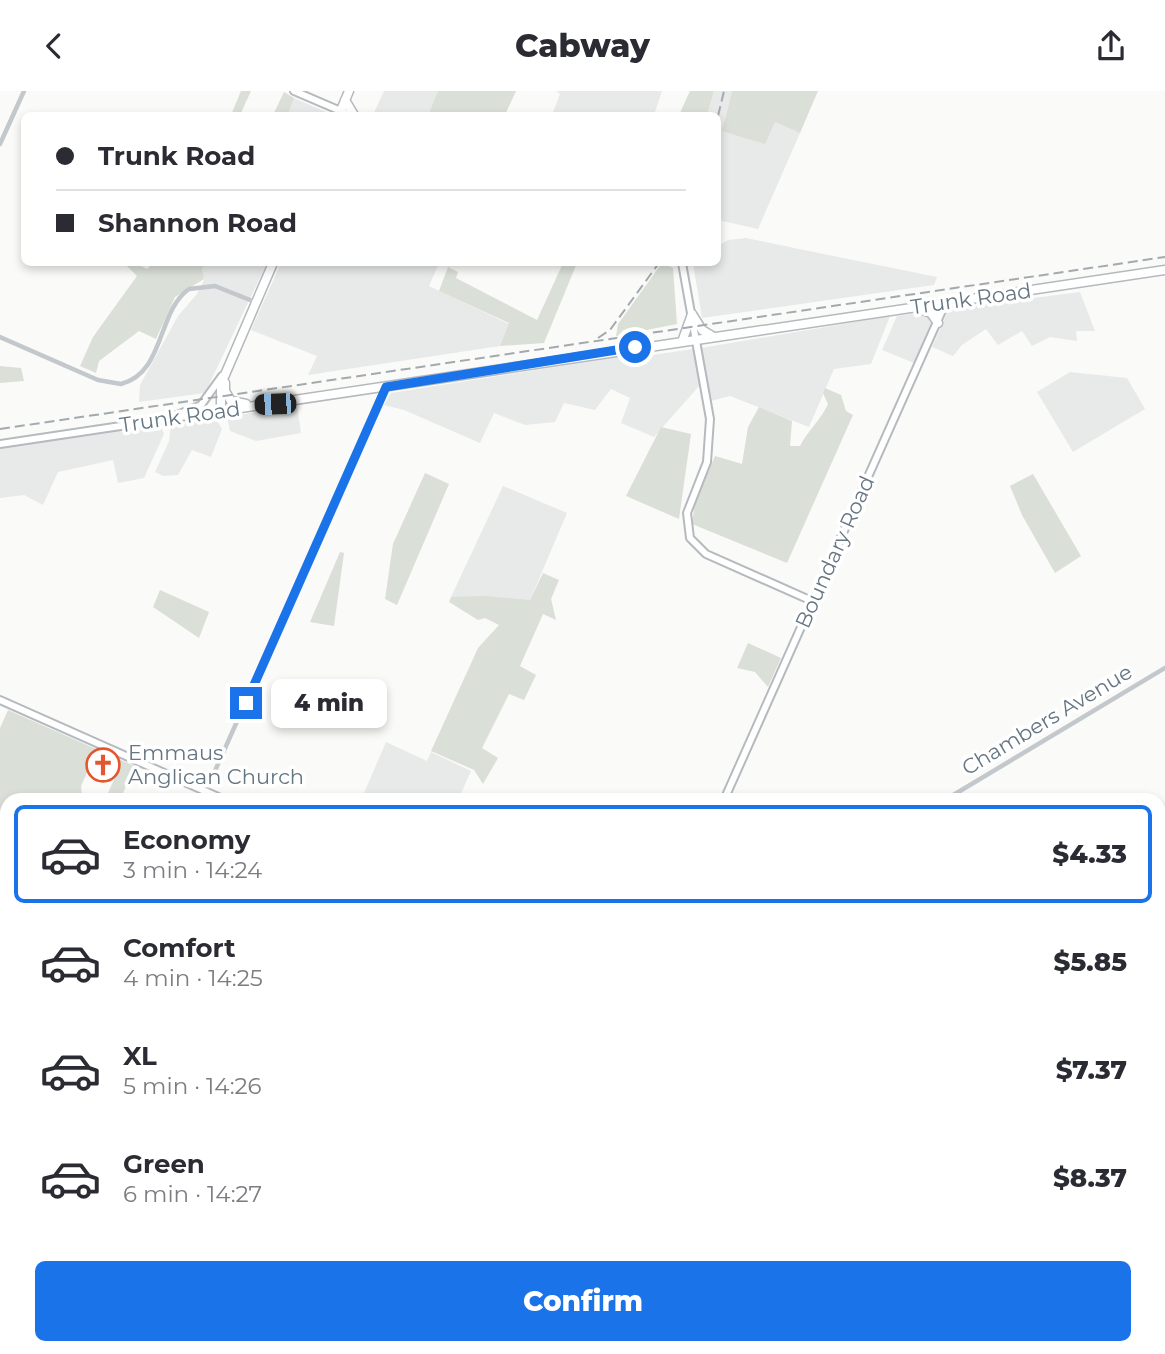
<!DOCTYPE html>
<html lang="en">
<head>
<meta charset="utf-8">
<style>
	:root { --surface:#fff; --page:#f7f7f7; --text:#2b2b33; --muted:#7c7c81; --line:#e1e1e2; --accent:#1a73e8 }
	body { margin:0; font-family:Montserrat,sans-serif; background:var(--page); color:var(--text); height:100vh; display:flex; flex-direction:column; font-size:26px; white-space:nowrap }
	* { box-sizing:border-box; margin:0 }
	p { font-size:23px; color:var(--muted) }
	.icon { flex:none; width:38px; height:38px; fill:none; stroke:currentColor; stroke-width:2; stroke-linecap:round; stroke-linejoin:round }
	.map { position:relative; flex:1; overflow:hidden }
	.sheet { position:absolute; left:0px; top:702px; width:1166px; height:562px; display:flex; flex-direction:column; background:var(--surface); border-radius:21px 21px 0 0; box-shadow:0 4px 10px #0003 }
	.sheet>* { flex:none }
	.top-card { position:absolute; left:21px; top:21px; width:700px; height:154px; border-radius:10px; box-shadow:0 4px 10px #0003; display:grid; align-content:center; height:154px; padding:0 35px; background:var(--surface) }
	.end { position:absolute; width:32px; height:32px; margin:-16px; border:9px solid #1a73e8; background:#fff; box-shadow:0 0 0 4px #fff }
	.from { border-radius:50% }
	.bubble { position:absolute; height:49px; border-radius:10px; background:var(--surface); box-shadow:0 4px 10px #0003; font-size:23px; font-weight:800; line-height:49px; text-align:center }
	.car { position:absolute; width:21px; height:42px; margin:-21px -10px; border-radius:9px; box-shadow:0 0 5px 2px #0007; background:linear-gradient(#222 24%,#8ab4d8 0 40%,#222 0 76%,#8ab4d8 0 86%,#222 0) }
	.top-card b { display:flex; align-items:center; gap:24px; height:66px; font-size:26px }
	.top-card b+b { border-top:2px solid var(--line) }
	.top-card i { width:18px; height:18px; background:var(--text) }
	ul { padding:12px 0 0; list-style:none }
	li { display:flex; align-items:center; gap:21px; height:98px; margin:0 14px 10px; padding:0 21px; border:4px solid transparent; border-radius:10px }
	li div { flex:1 }
	li b { display:block; font-size:26px }
	li em { font-style:normal; font-weight:800 }
	li.on { border-color:var(--accent) }
	li>.icon { width:63px; height:63px; stroke-width:1.5 }
	.primary-button { display:flex; gap:14px; margin-top:auto; padding:14px 35px }
	.primary-button a { flex:1; height:80px; border-radius:10px; background:var(--accent); color:#fff; font-size:28px; font-weight:800; line-height:80px; text-align:center }
	header { display:flex; justify-content:space-between; align-items:center; height:91px; padding:0 35px; background:var(--surface); font-size:32px; font-weight:800 }
	.map>svg:first-child { display:block }
	.built { fill:#e8e9e9 }
	.green { fill:#dadfd7 }
	.lines { fill:none; stroke-linecap:round; stroke-linejoin:round }
	.stream { stroke:#bbc7cb; stroke-width:2 }
	.major-casing { stroke:#b5babe; stroke-width:10 }
	.highway-casing { stroke:#b4b9bd; stroke-width:11 }
	.minor { stroke:#c3c8cc; stroke-width:4.5 }
	.major { stroke:#fff; stroke-width:6 }
	.highway { stroke:#fff; stroke-width:8 }
	.rail { stroke:#a2aab0; stroke-width:2; stroke-dasharray:10 5; stroke-linecap:butt }
	.route { stroke:#1a73e8; stroke-width:9 }
	.labels { text-anchor:middle; stroke-width:7; stroke-linejoin:round; paint-order:stroke }
	.street-label { font-size:21px; fill:#657683; stroke:#fff }
	.poi-label { font-size:21px; fill:#657683; stroke:#fff; text-anchor:start }
</style>
</head>
<body>
<header><svg class="icon" aria-label="back" viewBox="0 0 24 24"><path d="M15 5l-7 7 7 7"/></svg>Cabway<svg class="icon" aria-label="share" viewBox="0 0 24 24"><path d="M12 15V3M7 8l5-5 5 5M5 13v7h14v-7"/></svg></header>
<div class="map">
<svg width="1165" height="1263" viewBox="0 0 1165 1263">
	<rect width="100%" height="100%" fill="#fafaf8"/>
	<path class="built" d="M384,0H438L428,24H373Z
		M556,0H662L655,21L668,24H552L560,3Z
		M714,0H732L722,40L775,31L800,42L758,138L718,129V24H707Z
		M294,7L333,24H288Z
		M746,147L799,158L937,186L934,194L702,227L693,172H718V155L728,149Z
		M206,172H267L205,302L139,311L140,294L178,225L197,203L204,189L202,178Z
		M281,172H439L429,195L509,233L500,255L308,284L317,265L251,239Z
		M1080,201L1095,240H1076L1077,250L1050,246L1032,255L1022,240L998,254L986,238L962,254L953,265L932,256L949,218Z
		M926,221L933,228L914,272L882,259L897,225Z
		M890,225L871,273L834,278L809,336L730,305L711,310L701,257Z
		M693,258L700,294L654,346L621,332L630,307L611,298L595,319L564,312L555,331L525,334L494,322L480,352L404,319L384,314L391,302L645,262L648,270L652,264Z
		M1070,281L1127,287L1145,318L1073,361L1037,301Z
		M297,314L301,342L256,350L230,340L227,326Z
		M216,328L222,338L211,366L192,359L178,384L163,385L155,381L169,350L171,334Z
		M160,333L164,343L144,387L118,392L113,369L58,381L43,414L24,404L0,407V357Z
		M503,395L567,422L530,509L451,506Z
		M386,651L427,670L431,661L471,680L458,709H361Z
		M0,718L7,720V769L0,775Z
		M1165,770V847L1159,845L1158,774Z
		M0,793L7,800V839L1,849Z"/>
	<path class="green" d="M241,0H251L240,24H231Z
		M438,0H516L505,24H428Z
		M690,0H714L707,24H679Z
		M732,0H818L800,42L775,31L765,53L722,40Z
		M284,1L294,7L288,24H273Z
		M124,172H135L147,178L153,172H206L202,178L204,188L175,206L156,248L139,240L99,270L96,282L80,275L93,246L137,185Z
		M563,172H577L544,252L500,255L509,232L439,200L448,176L458,181L456,187L537,229Z
		M662,172L673,177L677,233L616,245L618,233Z
		M0,275L21,277L24,290L0,292Z
		M825,297L841,304L846,320L853,324L787,472L692,433L695,411L715,365L742,373L748,336L759,316L792,330L790,355H800C808,339 821,329 828,313L823,302Z
		M661,336L691,343L679,428L626,405Z
		M425,382L449,393L397,514L385,508L393,453Z
		M1033,383L1081,465L1055,482L1022,424L1010,395Z
		M340,461L344,462L334,535L310,531Z
		M543,482L559,489L551,508L556,529L543,523L520,575L536,584L524,609L509,603L482,657L498,667L483,693L474,679L431,660L478,557L499,534L485,527L478,529L449,511L451,506L485,505L530,509Z
		M160,499L209,521L199,547L153,516Z
		M748,552L781,567L768,596L755,581L737,577Z
		M8,619L105,662L94,666L81,695L82,704L88,709H7V720L0,718V637Z
		M116,667L135,675L120,709H105L116,684Z
		M7,830V957L0,973V852Z
		M0,1008L7,1011V1067L0,1064Z
		M1159,1107L1165,1118L1163,1246L1158,1241Z
		M304,1256H467V1257L464,1263H301Z"/>
	<g class="lines">
		<path class="stream" d="M449,1256H468
			M375,1263L377,1256
			M418,1263L430,1256"/>
		<defs>
			<path id="major" d="M294,0L350,24
				M682,172L710,328L707,371L687,422L690,447L706,463L812,510
				M167,328L201,314L222,285
				M0,353L221,320
				M0,609L225,709
				M724,709L945,213
				M1158,1048L1165,1042
				M692,1256L696,1263
				M852,1263L863,1256"/>
			<path id="highway" d="M345,9L354,24
				M339,24L349,0
				M273,172L221,293V320L1165,179
				M918,217L931,222L938,232
				M692,223L702,239L712,245
				M683,248L692,223
				M225,292V300L231,310L246,313"/>
		</defs>
		<use href="#major" class="major-casing"/>
		<use href="#highway" class="highway-casing"/>
		<path class="minor" d="M0,53L24,0
			M0,246L98,289L121,293C165,282 157,220 189,198L215,195L255,211
			M202,709L386,296
			M945,709L1165,577
			M0,1175L7,1158"/>
		<use href="#major" class="major"/>
		<use href="#highway" class="highway"/>
		<path class="rail" d="M718,25L724,0
			M598,247L610,239L659,172
			M0,338L1165,166"/>
	</g>
	<g class="lines">
		<path class="route" d="M246,612L386,296L635,256"/>
	</g>
	<defs>
		<symbol id="church-ring" viewBox="-11 -11 22 22"><circle r="9.5" fill="#fff" stroke="#e4572e" stroke-width="1.5"/><path d="M-1.2-6h2.4v3.5h3.3v2.4h-3.3V6h-2.4V-.1h-3.3v-2.4h3.3Z" fill="#e4572e"/></symbol>
	</defs>
	<g fill-rule="evenodd">
		<use href="#church-ring" x="84" y="655" width="38" height="38"/>
	</g>
	<g class="labels">
		<g class="street-label">
			<text transform="translate(971 208) rotate(-8)" y="7">Trunk Road</text>
			<text transform="translate(180 326) rotate(-8)" y="7">Trunk Road</text>
			<text transform="translate(835 461) rotate(-66)" y="7">Boundary Road</text>
			<text transform="translate(1047 629) rotate(-31)" y="7">Chambers Avenue</text>
		</g>
		<g class="poi-label">
			<text x="128" y="669">Emmaus<tspan x="128" dy="24">Anglican Church</tspan></text>
		</g>
	</g>
</svg>
<i class="end from" style="left:635px;top:256px"></i>
<i class="end" style="left:246px;top:612px"></i>
<div class="bubble" style="left:271px;top:588px;width:116px">4 min</div>
<i class="car" style="left:275px;top:313px;rotate:268deg"></i>
<div class="top-card">
<b><i class="from"></i>Trunk Road</b>
<b><i></i>Shannon Road</b>
</div>
<section class="sheet">
<ul>
<li class="on"><svg class="icon" aria-label="car" viewBox="0 0 24 24"><path d="M5 17H2v-5l4-1 3-4h7l3 4 3 1v5h-3M9 17h6M6 11h13"/><circle cx="7" cy="17" r="2"/><circle cx="17" cy="17" r="2"/></svg><div><b>Economy</b><p>3 min · 14:24</p></div><em>$4.33</em></li>
<li><svg class="icon" aria-label="car" viewBox="0 0 24 24"><path d="M5 17H2v-5l4-1 3-4h7l3 4 3 1v5h-3M9 17h6M6 11h13"/><circle cx="7" cy="17" r="2"/><circle cx="17" cy="17" r="2"/></svg><div><b>Comfort</b><p>4 min · 14:25</p></div><em>$5.85</em></li>
<li><svg class="icon" aria-label="car" viewBox="0 0 24 24"><path d="M5 17H2v-5l4-1 3-4h7l3 4 3 1v5h-3M9 17h6M6 11h13"/><circle cx="7" cy="17" r="2"/><circle cx="17" cy="17" r="2"/></svg><div><b>XL</b><p>5 min · 14:26</p></div><em>$7.37</em></li>
<li><svg class="icon" aria-label="car" viewBox="0 0 24 24"><path d="M5 17H2v-5l4-1 3-4h7l3 4 3 1v5h-3M9 17h6M6 11h13"/><circle cx="7" cy="17" r="2"/><circle cx="17" cy="17" r="2"/></svg><div><b>Green</b><p>6 min · 14:27</p></div><em>$8.37</em></li>
</ul>
<div class="primary-button"><a>Confirm</a></div>
</section>
</div>
</body>
</html>
